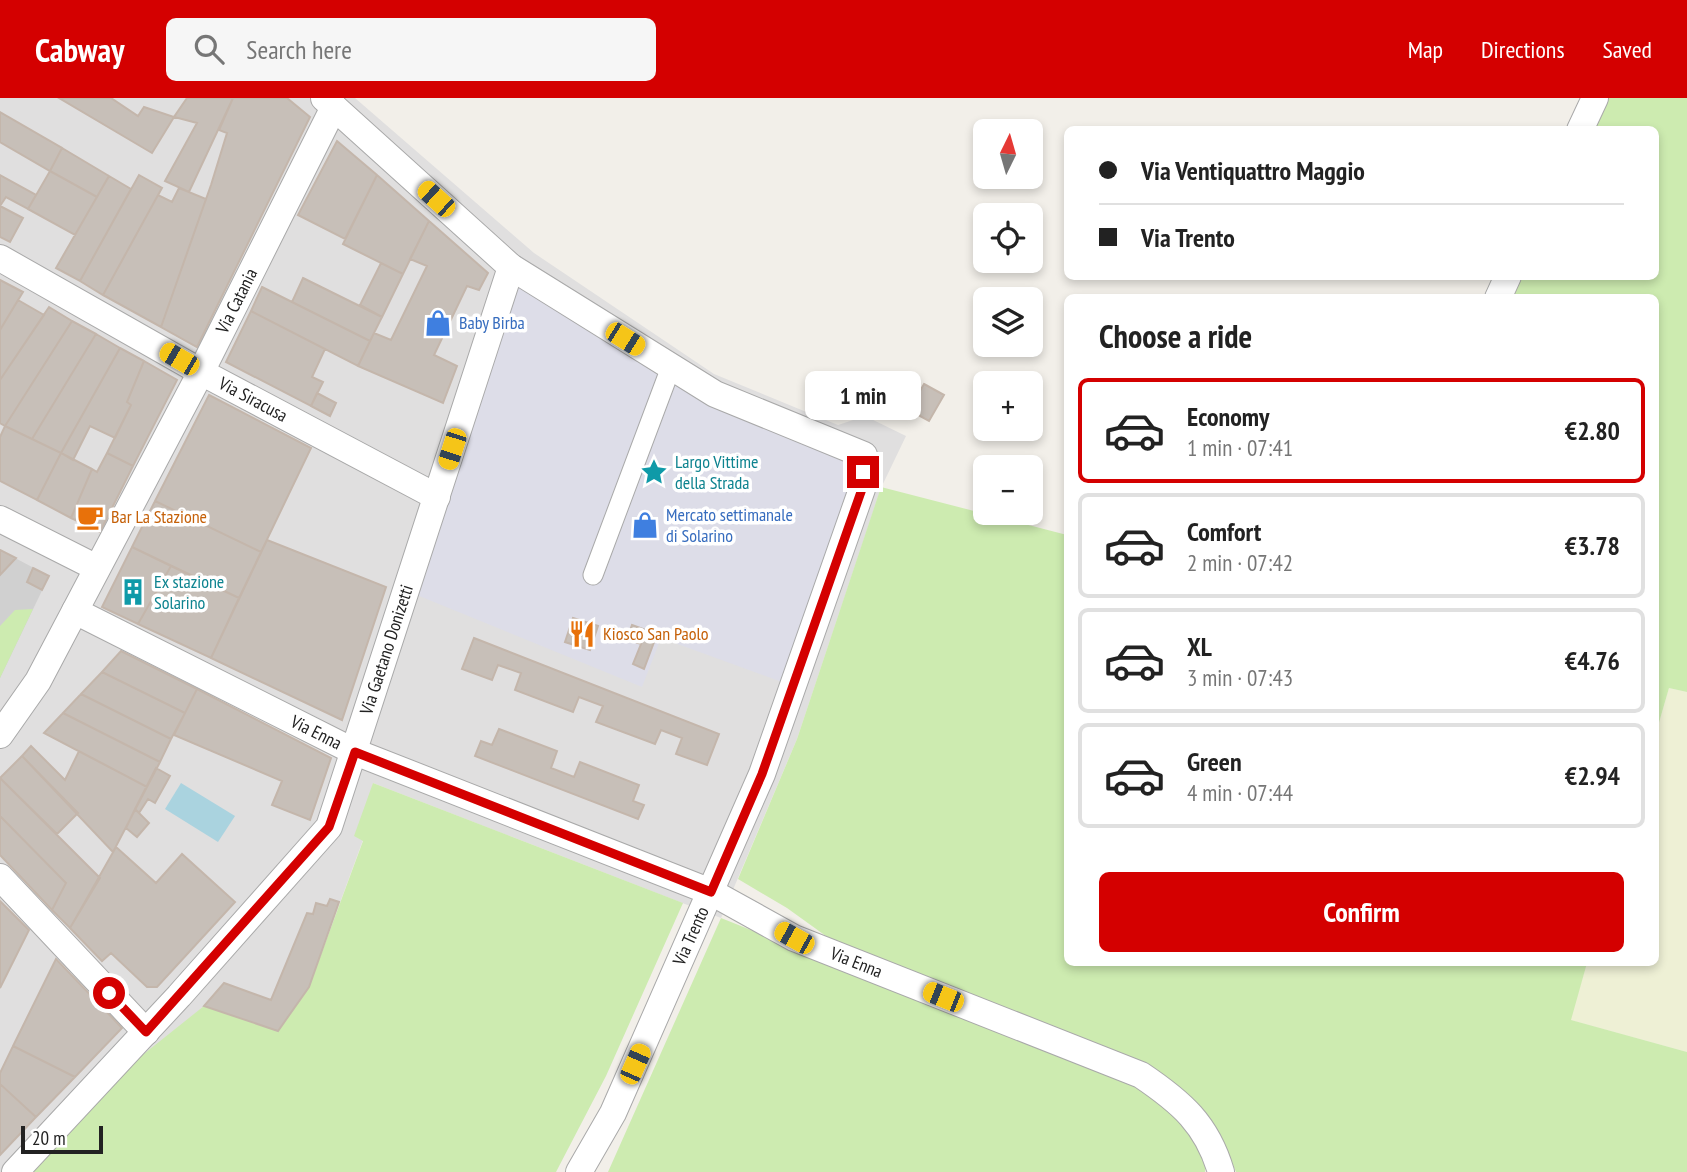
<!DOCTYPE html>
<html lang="en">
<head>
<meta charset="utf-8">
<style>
	:root { --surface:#fff; --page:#f6f6f6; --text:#222; --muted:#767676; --line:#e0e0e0; --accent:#d40000 }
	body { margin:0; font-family:"PT Sans Narrow",sans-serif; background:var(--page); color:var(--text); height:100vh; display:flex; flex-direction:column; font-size:26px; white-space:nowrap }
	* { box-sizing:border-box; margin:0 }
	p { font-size:23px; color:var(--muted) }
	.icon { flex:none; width:38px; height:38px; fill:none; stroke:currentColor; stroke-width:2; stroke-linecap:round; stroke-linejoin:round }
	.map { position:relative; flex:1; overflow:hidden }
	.sheet { position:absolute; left:1064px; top:196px; width:595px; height:672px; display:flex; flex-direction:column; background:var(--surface); border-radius:10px; box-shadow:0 4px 10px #0003 }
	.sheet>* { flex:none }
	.top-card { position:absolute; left:1064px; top:28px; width:595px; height:154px; border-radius:10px; box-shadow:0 4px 10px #0003; display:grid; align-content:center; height:154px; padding:0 35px; background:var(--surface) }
	.needle { width:46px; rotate:5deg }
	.controls { position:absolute; left:973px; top:21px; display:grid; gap:14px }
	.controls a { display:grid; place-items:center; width:70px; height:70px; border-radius:10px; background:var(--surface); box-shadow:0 4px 10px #0003; font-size:35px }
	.scale { position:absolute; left:21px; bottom:18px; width:82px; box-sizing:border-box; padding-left:7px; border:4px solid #222; border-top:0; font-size:19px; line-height:24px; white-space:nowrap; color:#222; -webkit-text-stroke:5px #fff; paint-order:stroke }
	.end { position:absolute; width:32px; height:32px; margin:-16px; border:9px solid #d40000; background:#fff; box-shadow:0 0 0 4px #fff }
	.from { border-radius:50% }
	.bubble { position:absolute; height:49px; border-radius:10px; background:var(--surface); box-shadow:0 4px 10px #0003; font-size:23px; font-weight:800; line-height:49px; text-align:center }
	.car { position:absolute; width:21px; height:42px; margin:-21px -10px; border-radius:9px; box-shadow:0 0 5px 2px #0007; background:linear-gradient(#f5c518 24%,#345 0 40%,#f5c518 0 76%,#345 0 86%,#f5c518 0) }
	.top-card b { display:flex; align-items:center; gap:24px; height:66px; font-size:26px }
	.top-card b+b { border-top:2px solid var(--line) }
	.top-card i { width:18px; height:18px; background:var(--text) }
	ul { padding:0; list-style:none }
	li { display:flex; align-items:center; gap:21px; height:105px; margin:0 14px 10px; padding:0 21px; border:4px solid var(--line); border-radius:10px }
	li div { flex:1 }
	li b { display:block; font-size:26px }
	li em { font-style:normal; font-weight:800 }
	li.selected { border-color:var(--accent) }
	li>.icon { width:63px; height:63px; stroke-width:1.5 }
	h2 { padding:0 35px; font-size:32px; line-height:84px }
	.button { display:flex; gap:14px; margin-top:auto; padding:14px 35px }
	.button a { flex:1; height:80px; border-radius:10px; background:var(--accent); color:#fff; font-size:28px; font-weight:800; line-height:80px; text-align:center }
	header { display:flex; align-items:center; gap:42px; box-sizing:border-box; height:98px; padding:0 35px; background:var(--accent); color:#fff }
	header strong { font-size:33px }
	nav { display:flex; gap:38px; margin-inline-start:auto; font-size:24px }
	.search { width:490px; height:63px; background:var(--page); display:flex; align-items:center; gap:18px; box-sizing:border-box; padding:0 24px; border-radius:10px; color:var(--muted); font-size:26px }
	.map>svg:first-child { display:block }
	.residential { fill:#e0dfdf }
	.religious { fill:#d0d0d0 }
	.farmland { fill:#eef0d5 }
	.grass { fill:#cdebb0 }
	.plaza { fill:#dddde8 }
	.water { fill:#aad3df }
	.building { fill:#c7bfb8; stroke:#c4b6ab; stroke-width:2 }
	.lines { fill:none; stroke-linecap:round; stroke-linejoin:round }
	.pedestrian-casing { stroke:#a9a9a9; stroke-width:21 }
	.minor-casing { stroke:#a9a9a9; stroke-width:28 }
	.pedestrian { stroke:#fff; stroke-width:19 }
	.minor { stroke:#fff; stroke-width:26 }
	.route { stroke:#d40000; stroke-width:9 }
	.labels { text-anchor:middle; stroke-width:7; stroke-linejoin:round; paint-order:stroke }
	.street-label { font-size:18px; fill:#222; stroke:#fff }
	.shop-label { font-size:18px; fill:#366cbe; stroke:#fff; text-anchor:start }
	.culture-label { font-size:18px; fill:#0d838f; stroke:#fff; text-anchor:start }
	.food-label { font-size:18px; fill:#c56008; stroke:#fff; text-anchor:start }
</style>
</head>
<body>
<header>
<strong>Cabway</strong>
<div class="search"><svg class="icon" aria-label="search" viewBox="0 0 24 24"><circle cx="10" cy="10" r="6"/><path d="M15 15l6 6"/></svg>Search here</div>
<nav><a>Map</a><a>Directions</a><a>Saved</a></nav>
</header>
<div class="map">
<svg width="1687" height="1074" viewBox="0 0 1687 1074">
	<rect width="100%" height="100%" fill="#f2efe9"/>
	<path class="residential" d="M0,0H355L534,155L714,276L838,327L865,318L906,338L881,390L797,641L721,820L373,685L363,742L309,889L278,933L32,1074H0Z"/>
	<path class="religious" d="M0,452L49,478L0,580Z"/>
	<path class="farmland" d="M1669,590L1687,594V954L1570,922L1587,865L1656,864V635Z"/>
	<path class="grass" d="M1609,0H1687V594L1669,590L1656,635V200H1511L1521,179L1656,178V32L1593,31Z
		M881,389L1067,437L1068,864L1587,865L1571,922L1687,954V1074H1236C1213,1017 1195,1000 1146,966L837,846L787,810L738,781L797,641Z
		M33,511L0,580V528L15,512Z
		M373,685L683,805L606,978L556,1074H32L130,967L204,908L278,933L309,889L363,743L354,738Z
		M721,820L1135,987L1171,1010L1206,1063L1205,1074H608Z"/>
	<path class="plaza" d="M511,169L715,296L864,357L793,588L661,540L642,589L407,493Z"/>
	<path class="water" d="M181,685L235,718L218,744L165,711Z"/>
	<path class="building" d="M59,0H111L138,18L144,9L174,19L152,55Z
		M187,0H233L189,94L165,83L197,25L174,19Z
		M233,0H287L310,19L197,249L161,229L211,87L227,35L219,32Z
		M0,14L62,50L50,73L0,44Z
		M337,43L377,77L345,141L298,117Z
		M62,50L109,78L97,99L50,73Z
		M50,73L97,99L75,137L28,111Z
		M0,77L36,97L28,111L6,99L0,108Z
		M139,77L162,90L103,197L80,183Z
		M377,77L429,123L403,176L343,146Z
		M109,78L131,91L80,183L56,170Z
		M179,90L206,101L161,229L103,197L158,97L172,104Z
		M0,108L23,120L10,144L0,139Z
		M429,123L488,175L479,192L467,188L434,257L457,268L443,305L358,268L374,235L391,242L427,168L410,161Z
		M381,165L403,176L382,219L360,207Z
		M303,180L382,219L370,243L292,204Z
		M0,182L23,194L0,232Z
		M262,189L370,243L358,268L251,213Z
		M18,202L44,217L0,282V232Z
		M49,209L72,223L5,328L0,325V282Z
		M251,213L325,251L312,279L323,284L311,308L226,264Z
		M72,223L96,236L32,341L5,328Z
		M96,236L120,250L61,355L32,341Z
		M120,250L144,263L127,304L131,307L115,340L90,328L73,362L61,355Z
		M144,263L177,282L133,368L107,355L131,307L127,304Z
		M924,286L944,297L929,323L909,312Z
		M317,295L336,305L330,318L311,308Z
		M209,297L311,350L261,454L155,403Z
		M5,328L61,355L37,402L0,383V339Z
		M61,355L92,371L71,420L37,402Z
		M107,355L133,368L100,434L71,420L92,371L97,374Z
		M155,403L261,454L239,500L132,449Z
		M267,442L386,489L342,622L211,560Z
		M132,449L171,468L138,526L102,509Z
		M0,452L16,460L0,477Z
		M171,468L239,500L211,560L138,526Z
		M33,470L49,478L42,492L27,484Z
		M573,520L598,528L590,552L565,544Z
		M632,527L657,536L644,571L633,566L641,546L627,541Z
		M474,540L719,636L707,667L676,656L682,640L661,632L655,646L596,624L603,608L579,599L573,614L515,592L521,575L498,567L492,582L462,571Z
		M121,553L197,591L185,615L102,574Z
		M102,574L185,615L171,641L81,596Z
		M197,591L331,660L310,722L272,707L282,683L174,637Z
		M81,596L171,641L160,664L63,615Z
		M63,615L160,664L147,689L44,635Z
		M499,631L557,653L551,670L574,679L580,664L639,687L633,703L644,707L638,721L475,658L481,643L492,647Z
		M31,648L65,682L79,653L147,689L113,754L22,658Z
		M22,658L78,715L57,736L0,680Z
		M156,670L170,678L155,705L148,701L139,715L135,711Z
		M0,680L100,780L70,830L52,812L66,785L0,718Z
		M135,711L149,725L137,739L126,730Z
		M0,718L66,785L52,812L0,757Z
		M116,749L156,785L182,756L235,804L157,889H147L111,855L102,863L70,830Z
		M330,801L339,804L309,889L278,933L204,908L224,885L271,902L307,815L313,816L316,805L327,808Z
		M0,803L29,832L0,890Z
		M56,861L122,930L75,979L13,948Z
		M13,948L75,979L36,1019L0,986V975Z
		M0,986L36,1019L0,1057Z"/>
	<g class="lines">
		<defs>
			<path id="pedestrian" d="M593,477L671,269"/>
			<g id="minor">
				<path d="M324,0L511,169L715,296L864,357L862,391L762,676L613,1015L579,1074"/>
				<path d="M1580,32L1595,0"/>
				<path id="s1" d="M0,160L201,274L437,399"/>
				<path d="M1498,200L1508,178"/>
				<path d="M0,421L97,470"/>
				<path id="s2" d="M75,513L355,654L711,794L794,840L1141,977C1181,1004 1207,1026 1221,1074"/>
				<path id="s3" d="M0,637L38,583L201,274L334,9"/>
				<path d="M0,779L146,934"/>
				<path id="s4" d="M15,1074L179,898L329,729L511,169"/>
			</g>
		</defs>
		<use href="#pedestrian" class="pedestrian-casing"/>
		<use href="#minor" class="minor-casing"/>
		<use href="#pedestrian" class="pedestrian"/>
		<use href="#minor" class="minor"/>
	</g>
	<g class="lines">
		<path class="route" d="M109,895L146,934L329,729L355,654L711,794L762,676L862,391L863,374"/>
	</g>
	<defs>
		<symbol id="shop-bare" viewBox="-9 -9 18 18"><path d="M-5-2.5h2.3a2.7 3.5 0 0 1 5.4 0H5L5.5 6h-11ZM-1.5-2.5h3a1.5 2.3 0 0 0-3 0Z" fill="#3f7fe0" stroke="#fff" stroke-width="2.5" paint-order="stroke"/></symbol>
		<symbol id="sight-bare" viewBox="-9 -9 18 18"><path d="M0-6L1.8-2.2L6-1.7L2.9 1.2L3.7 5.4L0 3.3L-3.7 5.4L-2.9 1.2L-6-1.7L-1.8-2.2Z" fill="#0f9aa8" stroke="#fff" stroke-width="2.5" paint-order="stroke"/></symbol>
		<symbol id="cafe-bare" viewBox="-9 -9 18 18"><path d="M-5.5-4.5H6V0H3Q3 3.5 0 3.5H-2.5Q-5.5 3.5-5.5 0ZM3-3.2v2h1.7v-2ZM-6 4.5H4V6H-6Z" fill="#e8710a" stroke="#fff" stroke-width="2.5" paint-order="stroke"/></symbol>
		<symbol id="building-bare" viewBox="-9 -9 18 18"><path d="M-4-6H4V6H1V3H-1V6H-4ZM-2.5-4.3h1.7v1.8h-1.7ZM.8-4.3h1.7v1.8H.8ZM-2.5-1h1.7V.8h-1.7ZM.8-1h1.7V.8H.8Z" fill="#0f9aa8" stroke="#fff" stroke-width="2.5" paint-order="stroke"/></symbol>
		<symbol id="restaurant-bare" viewBox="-9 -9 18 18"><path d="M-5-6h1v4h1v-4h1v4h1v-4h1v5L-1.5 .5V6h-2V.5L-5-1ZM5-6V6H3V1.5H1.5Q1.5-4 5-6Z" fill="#e8710a" stroke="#fff" stroke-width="2.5" paint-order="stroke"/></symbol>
	</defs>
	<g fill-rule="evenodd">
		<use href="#shop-bare" x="419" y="206" width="38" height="38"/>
		<use href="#sight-bare" x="635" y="355" width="38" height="38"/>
		<use href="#cafe-bare" x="71" y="400" width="38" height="38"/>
		<use href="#shop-bare" x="626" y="408" width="38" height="38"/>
		<use href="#building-bare" x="114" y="475" width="38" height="38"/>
		<use href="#restaurant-bare" x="563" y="517" width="38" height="38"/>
	</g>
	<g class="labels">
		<g class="street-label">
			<text dy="6" stroke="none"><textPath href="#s3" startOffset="495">Via Catania</textPath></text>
			<text dy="6" stroke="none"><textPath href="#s1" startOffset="290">Via Siracusa</textPath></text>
			<text dy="6" stroke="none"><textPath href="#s4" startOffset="653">Via Gaetano Donizetti</textPath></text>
			<text dy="6" stroke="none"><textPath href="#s2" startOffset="270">Via Enna</textPath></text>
			<text transform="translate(691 838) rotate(-66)" y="6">Via Trento</text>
			<text dy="6" stroke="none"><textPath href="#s2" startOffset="858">Via Enna</textPath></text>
		</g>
		<g class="shop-label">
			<text x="459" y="231">Baby Birba</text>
			<text x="666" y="423">Mercato settimanale<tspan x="666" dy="21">di Solarino</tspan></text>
		</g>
		<g class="culture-label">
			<text x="675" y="370">Largo Vittime<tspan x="675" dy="21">della Strada</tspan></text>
			<text x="154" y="490">Ex stazione<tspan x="154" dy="21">Solarino</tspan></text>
		</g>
		<g class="food-label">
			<text x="111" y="425">Bar La Stazione</text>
			<text x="603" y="542">Kiosco San Paolo</text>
		</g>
	</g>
</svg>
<div class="controls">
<a><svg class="needle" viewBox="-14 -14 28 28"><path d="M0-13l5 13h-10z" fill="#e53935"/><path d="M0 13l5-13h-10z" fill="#767676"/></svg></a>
<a><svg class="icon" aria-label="locate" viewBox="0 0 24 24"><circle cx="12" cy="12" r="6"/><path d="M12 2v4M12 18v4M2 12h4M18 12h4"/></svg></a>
<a><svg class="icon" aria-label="layers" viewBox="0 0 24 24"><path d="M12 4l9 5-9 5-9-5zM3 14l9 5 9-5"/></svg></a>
<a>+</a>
<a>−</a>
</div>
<div class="scale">20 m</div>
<i class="end from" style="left:109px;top:895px"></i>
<i class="end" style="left:863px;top:374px"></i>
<div class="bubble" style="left:805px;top:273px;width:116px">1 min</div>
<i class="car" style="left:436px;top:101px;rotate:312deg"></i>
<i class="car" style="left:625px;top:241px;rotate:122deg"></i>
<i class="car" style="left:179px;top:261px;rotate:300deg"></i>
<i class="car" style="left:452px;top:351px;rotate:198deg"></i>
<i class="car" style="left:794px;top:840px;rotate:299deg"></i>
<i class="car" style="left:943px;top:899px;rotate:292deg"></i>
<i class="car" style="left:635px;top:966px;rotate:24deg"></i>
<div class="top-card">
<b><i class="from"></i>Via Ventiquattro Maggio</b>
<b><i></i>Via Trento</b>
</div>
<section class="sheet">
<h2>Choose a ride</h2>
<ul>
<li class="selected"><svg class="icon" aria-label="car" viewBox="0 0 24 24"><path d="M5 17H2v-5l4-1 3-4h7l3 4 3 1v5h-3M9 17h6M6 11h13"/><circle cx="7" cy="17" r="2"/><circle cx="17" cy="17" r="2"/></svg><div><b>Economy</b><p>1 min · 07:41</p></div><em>€2.80</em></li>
<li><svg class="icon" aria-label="car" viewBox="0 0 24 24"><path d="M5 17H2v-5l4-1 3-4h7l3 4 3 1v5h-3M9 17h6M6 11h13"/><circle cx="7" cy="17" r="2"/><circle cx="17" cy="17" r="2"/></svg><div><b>Comfort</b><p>2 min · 07:42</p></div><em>€3.78</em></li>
<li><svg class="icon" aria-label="car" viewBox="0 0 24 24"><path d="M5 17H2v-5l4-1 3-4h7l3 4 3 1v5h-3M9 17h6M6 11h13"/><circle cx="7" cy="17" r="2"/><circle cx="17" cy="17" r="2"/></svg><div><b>XL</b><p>3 min · 07:43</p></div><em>€4.76</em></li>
<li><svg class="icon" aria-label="car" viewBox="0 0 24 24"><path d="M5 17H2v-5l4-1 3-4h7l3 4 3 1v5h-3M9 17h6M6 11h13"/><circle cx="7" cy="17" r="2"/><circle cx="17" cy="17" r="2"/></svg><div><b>Green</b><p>4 min · 07:44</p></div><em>€2.94</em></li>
</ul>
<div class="button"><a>Confirm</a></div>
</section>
</div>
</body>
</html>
